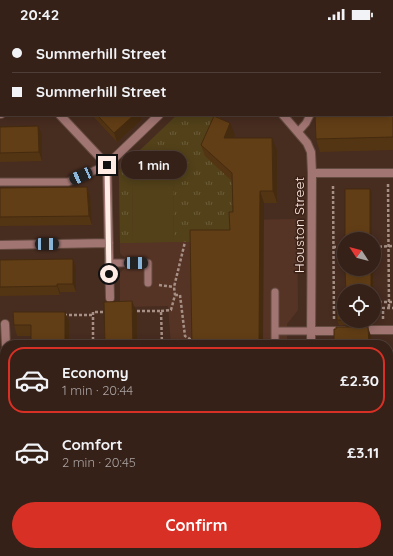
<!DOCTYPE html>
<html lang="en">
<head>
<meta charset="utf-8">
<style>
	:root { --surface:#352118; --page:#3d2921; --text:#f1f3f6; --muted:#aaa3a2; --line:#4f3e37; --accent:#d93025 }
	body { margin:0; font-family:Quicksand,sans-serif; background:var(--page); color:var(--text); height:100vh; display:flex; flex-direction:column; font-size:15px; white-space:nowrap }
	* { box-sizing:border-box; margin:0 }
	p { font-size:13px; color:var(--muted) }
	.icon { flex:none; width:22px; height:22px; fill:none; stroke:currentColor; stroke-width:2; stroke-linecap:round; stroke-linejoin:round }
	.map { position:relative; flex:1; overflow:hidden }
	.drawer { position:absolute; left:0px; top:312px; width:393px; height:216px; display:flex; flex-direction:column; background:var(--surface); border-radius:16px 16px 0 0; box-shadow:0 2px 10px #0003,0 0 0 1px var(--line) }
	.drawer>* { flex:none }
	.banner { position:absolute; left:0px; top:0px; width:393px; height:88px; box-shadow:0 2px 10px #0003,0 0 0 1px var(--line); display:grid; align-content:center; height:88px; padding:0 12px; background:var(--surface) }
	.needle { width:26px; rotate:306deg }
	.tools { position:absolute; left:337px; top:204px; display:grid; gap:8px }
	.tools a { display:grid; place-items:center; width:44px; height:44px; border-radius:50%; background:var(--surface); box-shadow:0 2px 10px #0003,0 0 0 1px var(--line); font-size:20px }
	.end { position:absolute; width:18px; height:18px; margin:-9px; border:5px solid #ffece5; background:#111; box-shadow:0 0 0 2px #111 }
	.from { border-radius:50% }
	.bubble { position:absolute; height:28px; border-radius:14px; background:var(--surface); box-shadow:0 2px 10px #0003,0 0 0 1px var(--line); font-size:13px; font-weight:800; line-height:28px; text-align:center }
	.car { position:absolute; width:12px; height:24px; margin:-12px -6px; border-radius:5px; box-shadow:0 0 3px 1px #0007; background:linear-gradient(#222 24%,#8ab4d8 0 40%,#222 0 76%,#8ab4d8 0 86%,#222 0) }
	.banner b { display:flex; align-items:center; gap:14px; height:38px; font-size:15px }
	.banner b+b { border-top:1px solid var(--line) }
	.banner i { width:10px; height:10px; background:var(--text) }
	ul { padding:7px 0 0; list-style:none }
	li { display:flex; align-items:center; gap:12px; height:66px; margin:0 8px 6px; padding:0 4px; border:2px solid transparent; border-radius:16px }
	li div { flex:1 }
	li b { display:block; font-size:15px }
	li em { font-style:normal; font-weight:800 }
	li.current { border-color:var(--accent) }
	li>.icon { width:36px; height:36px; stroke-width:1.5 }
	.primary-button { display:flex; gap:8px; margin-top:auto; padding:8px 12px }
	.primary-button a { flex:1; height:46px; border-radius:24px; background:var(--accent); color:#fff; font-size:16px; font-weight:800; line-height:46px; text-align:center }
	.status { display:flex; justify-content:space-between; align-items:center; height:28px; padding:0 20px; background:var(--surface); direction:ltr }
	.status svg { height:11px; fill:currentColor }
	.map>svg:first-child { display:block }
	.built { fill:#563425 }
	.grass { fill:url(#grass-dots) }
	.park { fill:url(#park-tufts) }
	.pitch { fill:#524119 }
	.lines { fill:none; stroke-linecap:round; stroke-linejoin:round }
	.service-casing { stroke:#644b40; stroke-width:9 }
	.minor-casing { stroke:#644b40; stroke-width:10 }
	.path { stroke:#a69086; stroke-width:2.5; stroke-dasharray:3 2; stroke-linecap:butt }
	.service { stroke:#a17572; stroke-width:7 }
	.minor { stroke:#a17572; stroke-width:8 }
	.wall { fill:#543513 }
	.shaded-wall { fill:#452b0f }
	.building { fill:#623e16; stroke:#452b0f }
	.route { stroke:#ffece5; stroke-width:5 }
	.labels { text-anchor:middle; stroke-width:3; stroke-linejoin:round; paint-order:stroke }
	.street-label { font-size:14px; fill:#ffece5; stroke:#3c2217 }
</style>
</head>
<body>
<div class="status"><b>20:42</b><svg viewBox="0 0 49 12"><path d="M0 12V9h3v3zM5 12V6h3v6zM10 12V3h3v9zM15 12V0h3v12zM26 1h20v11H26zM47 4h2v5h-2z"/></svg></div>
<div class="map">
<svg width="393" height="528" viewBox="0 0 393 528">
	<defs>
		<pattern id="grass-dots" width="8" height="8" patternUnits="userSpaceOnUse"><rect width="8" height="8" fill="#524119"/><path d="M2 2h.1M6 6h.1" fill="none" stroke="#6c5d3a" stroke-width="1.8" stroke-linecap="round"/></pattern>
		<pattern id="park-tufts" width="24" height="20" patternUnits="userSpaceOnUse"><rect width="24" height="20" fill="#524119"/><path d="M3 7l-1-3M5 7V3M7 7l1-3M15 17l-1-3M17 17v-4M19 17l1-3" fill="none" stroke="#6c5d3a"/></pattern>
	</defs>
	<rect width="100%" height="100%" fill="#472c20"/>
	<path class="built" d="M177,87H217L206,128L232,152L233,192L297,191L298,282L287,296V311L292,317H171L168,278L120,279V245L124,241V229L120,225L119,142Z"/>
	<path class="grass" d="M62,523H383L384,528H62Z"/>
	<path class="park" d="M177,87H217L222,92L206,128L232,152L234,214H174L173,151L132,152L133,215H120L119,142Z"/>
	<path class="pitch" d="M173,151L174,214L133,215L132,152Z"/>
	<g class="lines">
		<defs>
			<path id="service" d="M73,0L74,1
				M298,104L306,95L310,87
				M0,154H68L107,137
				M109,235H148V255
				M275,303H311
				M275,317V264"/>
			<path id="minor" d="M208,0L209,1
				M254,1L256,0
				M0,23L1,24
				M0,86H1
				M60,87L107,137L110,270
				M283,87L307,115L311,124L312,145L311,317
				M107,137L159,87
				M312,145H393
				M0,217L109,215
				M5,296L6,317
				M360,302H393
				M311,303H344
				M388,429H393
				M0,433H5"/>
		</defs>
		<use href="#service" class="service-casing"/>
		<use href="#minor" class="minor-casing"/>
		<path class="path" d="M392,76H393
			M388,156L389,280
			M333,158L334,291
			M333,219H344
			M374,219L393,218
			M159,257L174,259
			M175,267H180L185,308L190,311V317
			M374,274H393
			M132,283H161L162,317
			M161,283L171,282L175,267L174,259L185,214
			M64,287H93
			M383,291V280H393
			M93,317V284H107
			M392,322V413
			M0,345H5
			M155,523L159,528
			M175,523L177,528
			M166,528L168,523"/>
		<use href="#service" class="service"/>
		<use href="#minor" class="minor"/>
	</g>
	<path class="wall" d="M98,0H153L154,1H99Z
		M300,0H339L338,1H300Z
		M393,81V122L320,124L316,111Z
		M92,87H140L142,91L117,114Z
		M0,99L42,107V133L0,134Z
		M235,107L233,110H272L277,122V175H264L230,202L233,184L232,153L205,128L201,117Z
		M87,159L90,168L92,197L0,198V160Z
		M73,231L76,240V264H60V267L0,268V232Z
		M344,273V293H372L371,297H339L337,292Z
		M65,284L69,294L31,308H17L14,297Z
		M371,308L372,317H335L334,315Z"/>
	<path class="shaded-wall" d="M330,0H339L338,1H330Z
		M134,87H140L142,91L117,114L114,105Z
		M230,95L235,107L228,122L224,110Z
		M38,98L42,107V133L39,124Z
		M272,110L277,122V175L273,163Z
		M87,159L90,168L92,197L89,188Z
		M370,161L372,166V211H370Z
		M260,163L264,175L263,317H259Z
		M73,231L76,240V264L73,256Z
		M371,241H373V263H371Z
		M57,256L60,264V267L57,258Z
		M132,273L137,285V317H133Z
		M65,284L69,294V317H65Z
		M368,299L371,308L372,317H369Z"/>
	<path class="building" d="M17,0H43L44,1H18Z
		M106,0H153L154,1H107Z
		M305,0H331L330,1H306Z
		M392,81H393V109L316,111L315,87H392Z
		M97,87H134L114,105Z
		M214,88L230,95L224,110H272L273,163H260L259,317H192L190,202H230L229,184H233L232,145L201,117Z
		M38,98L39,124L0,125V99Z
		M87,159L89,188L0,189V160Z
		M345,161H370V211H345Z
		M73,231V256H57V258L0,259V232Z
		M345,241H371V263H346Z
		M132,273L133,317H105L104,274Z
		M337,273H344V292H337Z
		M13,284H65V317H31V297H14Z
		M336,299H368L369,317H344V315H334V301H336Z"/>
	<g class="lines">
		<path class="route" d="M107,137L109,246"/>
	</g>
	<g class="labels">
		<g class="street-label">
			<text transform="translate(299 197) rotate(-90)" y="5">Houston Street</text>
		</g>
	</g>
</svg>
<div class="tools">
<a><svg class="needle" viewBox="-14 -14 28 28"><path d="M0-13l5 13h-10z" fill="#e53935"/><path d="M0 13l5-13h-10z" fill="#aaa3a2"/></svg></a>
<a><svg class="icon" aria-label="locate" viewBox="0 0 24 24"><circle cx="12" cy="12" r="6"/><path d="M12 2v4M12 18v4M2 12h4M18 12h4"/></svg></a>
</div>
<i class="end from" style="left:109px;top:246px"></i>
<i class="end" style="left:107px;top:137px"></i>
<div class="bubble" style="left:121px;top:123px;width:66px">1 min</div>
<i class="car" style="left:81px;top:148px;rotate:246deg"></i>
<i class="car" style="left:47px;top:216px;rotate:89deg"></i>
<i class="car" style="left:136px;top:235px;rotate:90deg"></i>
<div class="banner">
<b><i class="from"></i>Summerhill Street</b>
<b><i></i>Summerhill Street</b>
</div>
<section class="drawer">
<ul>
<li class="current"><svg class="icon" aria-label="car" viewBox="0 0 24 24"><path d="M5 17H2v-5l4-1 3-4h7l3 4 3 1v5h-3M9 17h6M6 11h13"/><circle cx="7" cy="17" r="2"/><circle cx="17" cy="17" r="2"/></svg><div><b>Economy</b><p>1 min · 20:44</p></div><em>£2.30</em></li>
<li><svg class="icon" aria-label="car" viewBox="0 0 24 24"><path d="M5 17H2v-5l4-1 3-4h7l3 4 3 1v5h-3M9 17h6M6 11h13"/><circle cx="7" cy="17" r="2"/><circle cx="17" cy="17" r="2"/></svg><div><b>Comfort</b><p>2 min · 20:45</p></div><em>£3.11</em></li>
</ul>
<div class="primary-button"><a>Confirm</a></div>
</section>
</div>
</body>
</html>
